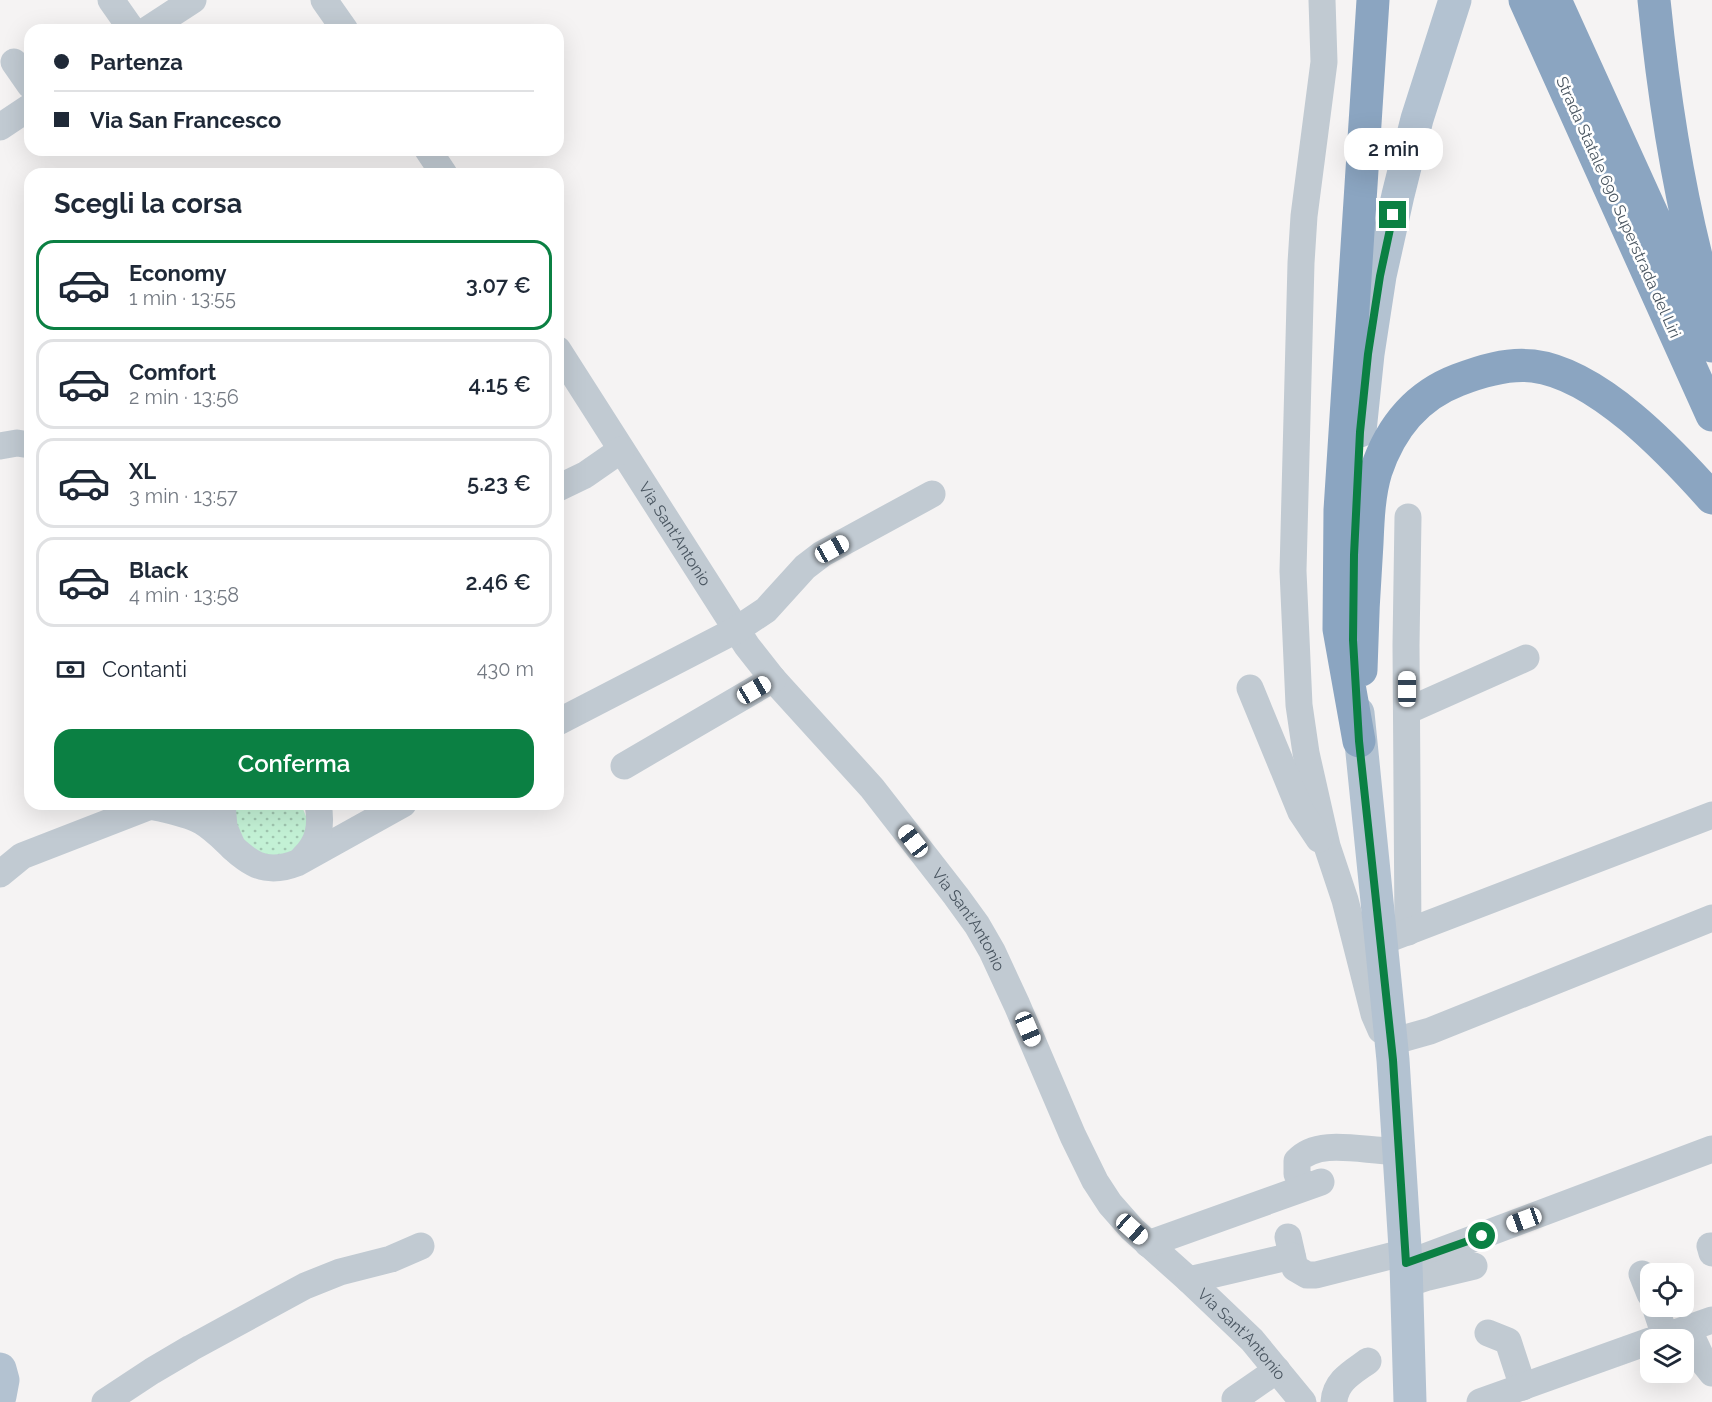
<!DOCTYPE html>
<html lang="it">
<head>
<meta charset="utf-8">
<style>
	:root { --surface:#fff; --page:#f6f6f7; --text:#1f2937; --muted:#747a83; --line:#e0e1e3; --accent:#0b8043 }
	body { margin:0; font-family:Raleway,sans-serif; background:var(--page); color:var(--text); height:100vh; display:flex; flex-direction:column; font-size:22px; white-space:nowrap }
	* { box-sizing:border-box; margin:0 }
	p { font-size:20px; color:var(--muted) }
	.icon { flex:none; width:33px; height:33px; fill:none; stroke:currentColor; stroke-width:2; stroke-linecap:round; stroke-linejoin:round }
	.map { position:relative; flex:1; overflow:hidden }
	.panel { position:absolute; left:24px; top:168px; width:540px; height:642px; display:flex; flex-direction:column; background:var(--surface); border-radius:18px; box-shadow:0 6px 24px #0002 }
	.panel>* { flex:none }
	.top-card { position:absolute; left:24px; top:24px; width:540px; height:132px; border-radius:18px; box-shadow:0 6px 24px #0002; display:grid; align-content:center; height:132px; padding:0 30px; background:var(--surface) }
	.fabs { position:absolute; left:1640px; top:1263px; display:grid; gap:12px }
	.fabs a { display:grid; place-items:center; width:54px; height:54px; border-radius:12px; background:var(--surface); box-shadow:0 6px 24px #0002; font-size:30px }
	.end { position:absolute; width:27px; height:27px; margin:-14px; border:8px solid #0b8043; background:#fff; box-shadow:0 0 0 3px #fff }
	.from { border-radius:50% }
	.bubble { position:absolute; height:42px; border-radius:18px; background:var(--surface); box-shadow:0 6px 24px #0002; font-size:20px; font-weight:600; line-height:42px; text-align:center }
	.car { position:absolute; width:18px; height:36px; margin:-18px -9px; border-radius:8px; box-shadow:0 0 4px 2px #0007; background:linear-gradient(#fff 24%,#345 0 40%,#fff 0 76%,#345 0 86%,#fff 0) }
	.top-card b { display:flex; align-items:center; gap:21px; height:57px; font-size:22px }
	.top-card b+b { border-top:2px solid var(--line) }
	.top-card i { width:15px; height:15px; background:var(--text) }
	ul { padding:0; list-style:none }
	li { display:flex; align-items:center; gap:18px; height:90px; margin:0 12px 9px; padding:0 18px; border:3px solid var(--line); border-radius:18px }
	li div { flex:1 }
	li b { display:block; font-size:22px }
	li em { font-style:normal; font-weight:600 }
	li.active { border-color:var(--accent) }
	li>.icon { width:54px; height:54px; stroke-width:1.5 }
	h2 { padding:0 30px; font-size:27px; line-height:72px }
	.pay { display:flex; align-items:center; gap:15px; height:66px; padding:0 30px; font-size:22px }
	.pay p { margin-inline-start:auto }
	.action { display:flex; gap:12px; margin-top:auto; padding:12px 30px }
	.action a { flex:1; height:69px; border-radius:18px; background:var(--accent); color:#fff; font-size:24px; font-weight:600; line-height:69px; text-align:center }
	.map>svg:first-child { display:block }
	.grass { fill:url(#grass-dots) }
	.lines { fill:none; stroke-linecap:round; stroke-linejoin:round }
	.minor { stroke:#c1cad2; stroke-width:27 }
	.major { stroke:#b3c2d1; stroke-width:33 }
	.highway { stroke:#8ba5c1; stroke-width:33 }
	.route { stroke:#0b8043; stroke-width:8 }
	.labels { text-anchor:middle; stroke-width:5; stroke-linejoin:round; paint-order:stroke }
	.street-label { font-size:16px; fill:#4a5661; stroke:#fff }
</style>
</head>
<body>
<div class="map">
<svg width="1712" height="1402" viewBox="0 0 1712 1402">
	<defs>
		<pattern id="grass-dots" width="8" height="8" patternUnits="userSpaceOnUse" patternTransform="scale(1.5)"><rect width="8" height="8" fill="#c3f1d5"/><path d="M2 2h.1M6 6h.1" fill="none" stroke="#a0c6b0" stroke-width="1.8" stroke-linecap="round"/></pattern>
	</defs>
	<rect width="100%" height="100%" fill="#f5f3f3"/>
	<path class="grass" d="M228,804H301L309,824L298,855L251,857Z"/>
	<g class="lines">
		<g class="minor">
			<path d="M111,0L132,30"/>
			<path d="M324,0L345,30"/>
			<path d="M1322,0L1324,62L1304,216L1301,263L1293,571L1299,705L1306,753L1327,846L1345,900L1374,1014L1381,1030"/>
			<path d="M147,30L193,0"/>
			<path d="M14,62L30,85"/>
			<path d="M0,127L30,107"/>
			<path d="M428,150L444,174"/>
			<path id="s1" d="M558,350L747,646L773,679L872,788L956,896L977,925L992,951L1017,1005L1073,1136L1095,1181L1110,1204L1132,1229L1189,1280L1252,1340L1303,1402"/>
			<path d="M0,446L17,443L30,445"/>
			<path d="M558,488L585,475L621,450"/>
			<path d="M1250,688L1301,812L1319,839"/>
			<path d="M1407,711L1526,658"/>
			<path d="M558,722L736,630L766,610L805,567L822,554L932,494"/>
			<path d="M624,766L773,679"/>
			<path d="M222,804L224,827L233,848"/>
			<path d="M151,806C168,810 186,813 201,821C236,842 248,882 297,863L403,804"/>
			<path d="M303,858C319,843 322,826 318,804"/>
			<path d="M0,874L22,856L156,804"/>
			<path d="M1408,932L1406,645L1408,517"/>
			<path d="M1394,937L1712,815"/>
			<path d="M1391,1042L1430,1031L1712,918"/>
			<path d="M1304,1187L1297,1174V1161C1319,1136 1369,1153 1399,1151"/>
			<path d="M1288,1237L1295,1268L1307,1275H1316L1406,1252"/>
			<path d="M1148,1244L1321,1182"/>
			<path d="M1710,1246L1712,1253"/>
			<path d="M1406,1264L1712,1149"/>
			<path d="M1642,1274L1650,1294"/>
			<path d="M1189,1280L1292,1256"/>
			<path d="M1407,1284L1428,1277L1474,1266"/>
			<path d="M1655,1306L1665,1336"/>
			<path d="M1688,1329L1704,1363L1712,1373"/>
			<path d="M1488,1333L1508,1341L1523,1387"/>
			<path d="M1655,1340L1712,1320"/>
			<path d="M1235,1399L1277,1370"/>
			<path d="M105,1402L152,1371L191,1348L305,1286L340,1272L391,1259L421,1246"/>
			<path d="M1334,1402C1335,1381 1353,1372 1368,1361"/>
			<path d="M1480,1402L1650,1341"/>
		</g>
		<path class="major" d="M1360,431L1368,354L1380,276L1398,195L1417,119L1455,0
			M1358,713L1393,1060L1406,1264L1410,1402
			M0,1369L3,1380L0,1396"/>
		<path class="highway" d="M1525,0L1712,415
			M1555,0L1712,346
			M1654,0C1664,100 1679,200 1707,297
			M1361,670C1362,627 1364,585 1367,543C1368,519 1369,494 1376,471C1390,429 1416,396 1458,380C1481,371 1507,363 1533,366C1598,374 1670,451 1712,498
			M1359,741L1339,629L1340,510L1373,0"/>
	</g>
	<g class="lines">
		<path class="route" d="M1393,215L1380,276L1368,354L1360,432L1354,555L1353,640L1359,741L1393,1060L1406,1263L1482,1236"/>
	</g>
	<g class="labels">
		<g class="street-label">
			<text transform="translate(1619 207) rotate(66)" y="6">Strada Statale 690 Superstrada del Liri</text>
			<text dy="6" stroke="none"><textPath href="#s1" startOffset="218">Via Sant'Antonio</textPath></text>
			<text dy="6" stroke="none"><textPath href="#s1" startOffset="704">Via Sant'Antonio</textPath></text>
			<text dy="6" stroke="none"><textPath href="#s1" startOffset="1208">Via Sant'Antonio</textPath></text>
		</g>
	</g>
</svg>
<div class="fabs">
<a><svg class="icon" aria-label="locate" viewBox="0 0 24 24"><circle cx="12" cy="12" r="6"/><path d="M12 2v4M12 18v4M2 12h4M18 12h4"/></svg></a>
<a><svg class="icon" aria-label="layers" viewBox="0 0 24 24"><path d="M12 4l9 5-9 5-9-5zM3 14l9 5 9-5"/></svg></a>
</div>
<i class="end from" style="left:1482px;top:1236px"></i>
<i class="end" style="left:1393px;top:215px"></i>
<div class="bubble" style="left:1344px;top:128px;width:99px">2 min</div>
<i class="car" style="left:832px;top:549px;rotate:61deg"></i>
<i class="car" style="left:1407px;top:689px;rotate:0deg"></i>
<i class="car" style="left:754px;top:690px;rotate:60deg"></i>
<i class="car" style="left:913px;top:841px;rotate:322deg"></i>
<i class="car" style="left:1028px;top:1029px;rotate:157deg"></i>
<i class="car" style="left:1524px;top:1220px;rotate:250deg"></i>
<i class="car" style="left:1132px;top:1229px;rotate:132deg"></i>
<div class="top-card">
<b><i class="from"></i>Partenza</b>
<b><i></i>Via San Francesco</b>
</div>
<section class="panel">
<h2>Scegli la corsa</h2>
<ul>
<li class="active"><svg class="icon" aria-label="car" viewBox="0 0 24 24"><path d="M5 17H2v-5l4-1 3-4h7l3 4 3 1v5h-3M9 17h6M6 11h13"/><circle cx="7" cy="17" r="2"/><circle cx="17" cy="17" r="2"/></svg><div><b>Economy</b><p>1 min · 13:55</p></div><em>3.07 €</em></li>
<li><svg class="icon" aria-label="car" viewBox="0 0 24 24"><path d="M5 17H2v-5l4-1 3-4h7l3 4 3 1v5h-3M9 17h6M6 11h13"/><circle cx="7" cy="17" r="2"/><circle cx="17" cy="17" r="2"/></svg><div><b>Comfort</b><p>2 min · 13:56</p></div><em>4.15 €</em></li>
<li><svg class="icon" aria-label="car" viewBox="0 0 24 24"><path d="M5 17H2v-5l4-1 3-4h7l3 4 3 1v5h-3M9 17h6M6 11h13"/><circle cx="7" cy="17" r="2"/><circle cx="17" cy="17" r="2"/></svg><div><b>XL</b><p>3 min · 13:57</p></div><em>5.23 €</em></li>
<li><svg class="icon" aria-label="car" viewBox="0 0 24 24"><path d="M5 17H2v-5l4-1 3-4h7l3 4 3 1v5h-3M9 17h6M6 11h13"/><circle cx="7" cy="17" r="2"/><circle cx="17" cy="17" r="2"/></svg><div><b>Black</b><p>4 min · 13:58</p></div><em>2.46 €</em></li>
</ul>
<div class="pay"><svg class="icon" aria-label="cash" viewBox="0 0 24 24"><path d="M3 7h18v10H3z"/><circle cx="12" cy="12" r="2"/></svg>Contanti<p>430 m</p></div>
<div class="action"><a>Conferma</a></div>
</section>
</div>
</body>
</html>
